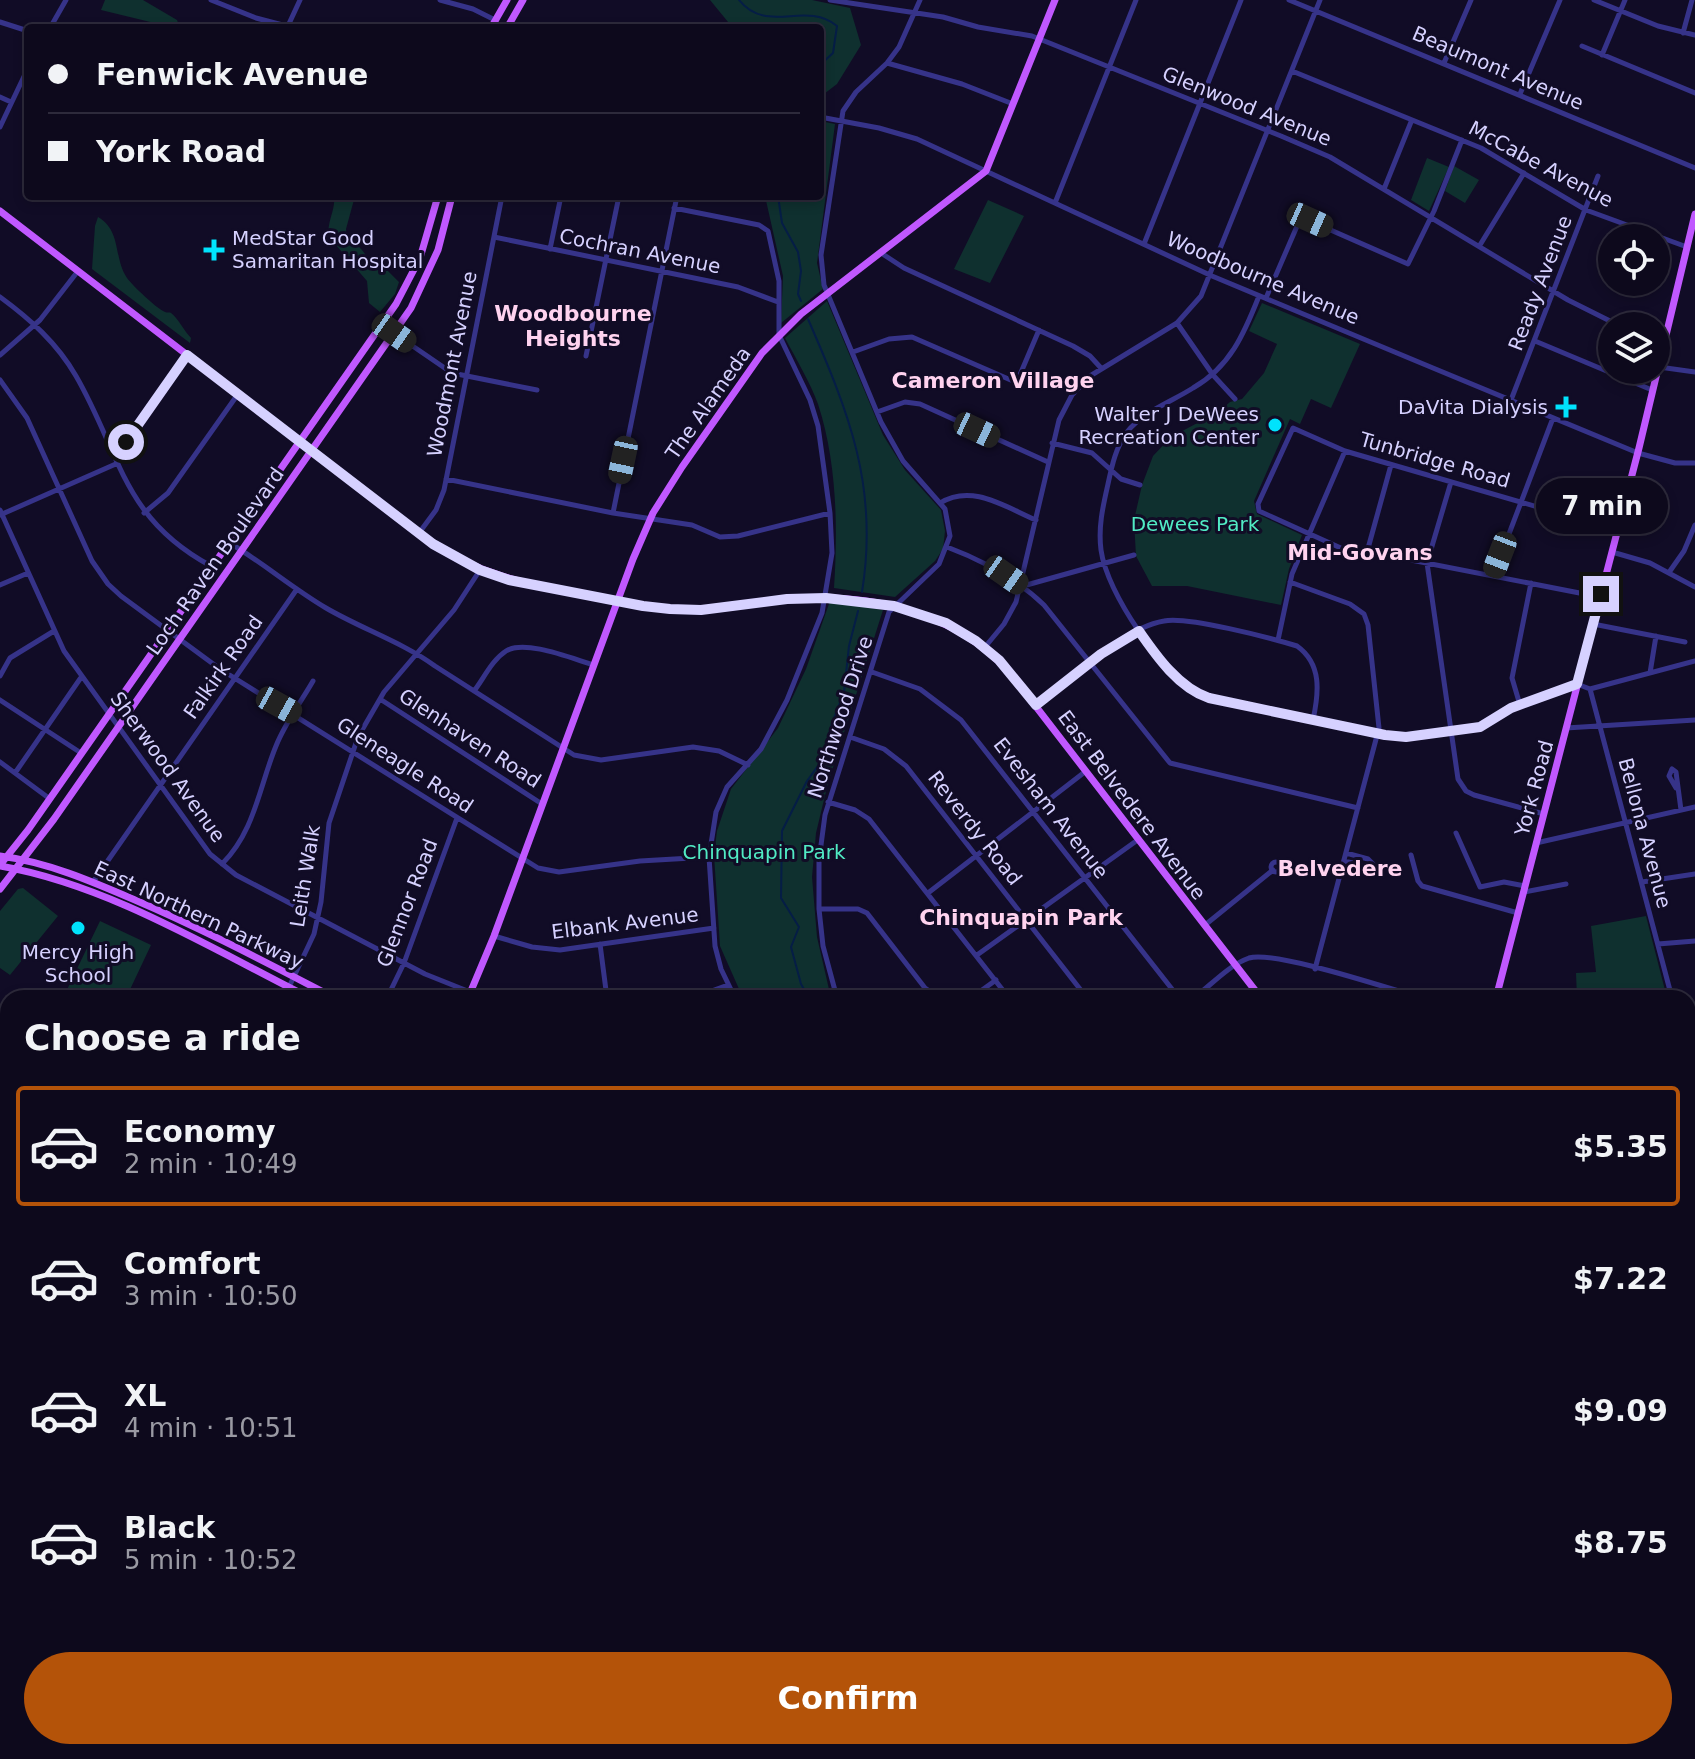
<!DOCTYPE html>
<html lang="en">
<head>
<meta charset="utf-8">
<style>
	:root { --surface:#0d091c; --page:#161225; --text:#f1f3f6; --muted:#9a9aa3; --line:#2d2a3b; --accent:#b45309 }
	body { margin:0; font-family:"DejaVu Sans",sans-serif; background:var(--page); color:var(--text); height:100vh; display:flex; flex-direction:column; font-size:30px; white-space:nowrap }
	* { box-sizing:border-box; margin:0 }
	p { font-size:26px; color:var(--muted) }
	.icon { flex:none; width:44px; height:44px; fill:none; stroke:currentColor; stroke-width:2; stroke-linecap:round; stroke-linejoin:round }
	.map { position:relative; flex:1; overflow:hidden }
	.sheet { position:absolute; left:0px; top:990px; width:1696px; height:770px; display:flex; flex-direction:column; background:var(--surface); border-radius:24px 24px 0 0; box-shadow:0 4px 12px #0003,0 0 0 2px var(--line) }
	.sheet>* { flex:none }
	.hud { position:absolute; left:24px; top:24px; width:800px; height:176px; border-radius:8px; box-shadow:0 4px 12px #0003,0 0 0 2px var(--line); display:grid; align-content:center; height:176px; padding:0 24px; background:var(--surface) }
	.fabs { position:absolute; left:1598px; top:224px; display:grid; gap:16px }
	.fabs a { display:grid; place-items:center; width:72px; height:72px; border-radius:50%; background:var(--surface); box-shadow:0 4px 12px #0003,0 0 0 2px var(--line); font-size:40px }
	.end { position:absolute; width:36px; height:36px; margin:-18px; border:10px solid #d6d1ff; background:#111; box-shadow:0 0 0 4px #111 }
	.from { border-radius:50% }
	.bubble { position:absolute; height:56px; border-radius:28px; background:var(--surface); box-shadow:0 4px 12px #0003,0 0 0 2px var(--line); font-size:26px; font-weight:700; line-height:56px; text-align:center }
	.car { position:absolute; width:24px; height:48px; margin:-24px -12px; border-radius:10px; box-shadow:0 0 6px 2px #0007; background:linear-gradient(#222 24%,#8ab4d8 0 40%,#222 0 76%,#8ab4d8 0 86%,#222 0) }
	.hud b { display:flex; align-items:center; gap:28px; height:76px; font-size:30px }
	.hud b+b { border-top:2px solid var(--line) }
	.hud i { width:20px; height:20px; background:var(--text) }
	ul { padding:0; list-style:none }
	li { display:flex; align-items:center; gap:24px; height:120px; margin:0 16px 12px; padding:0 8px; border:4px solid transparent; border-radius:8px }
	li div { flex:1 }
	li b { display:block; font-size:30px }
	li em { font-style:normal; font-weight:700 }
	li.on { border-color:var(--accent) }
	li>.icon { width:72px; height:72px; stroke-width:1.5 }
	h2 { padding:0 24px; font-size:36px; line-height:96px }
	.primary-button { display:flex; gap:16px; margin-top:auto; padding:16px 24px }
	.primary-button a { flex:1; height:92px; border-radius:48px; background:var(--accent); color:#fff; font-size:32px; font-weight:700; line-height:92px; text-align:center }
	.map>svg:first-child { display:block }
	.green { fill:#0f302f }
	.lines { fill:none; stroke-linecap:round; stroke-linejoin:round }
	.stream { stroke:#051d46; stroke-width:2 }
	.minor { stroke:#363389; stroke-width:5 }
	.major { stroke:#c058ff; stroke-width:7 }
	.route { stroke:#d6d1ff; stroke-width:10 }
	.poi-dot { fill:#00e3fc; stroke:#110c26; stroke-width:3 }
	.labels { text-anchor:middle; stroke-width:6; stroke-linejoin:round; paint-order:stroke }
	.street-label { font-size:20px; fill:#d6d1ff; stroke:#110c26 }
	.poi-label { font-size:20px; fill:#d6d1ff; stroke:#110c26; text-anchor:end }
	.park-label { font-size:20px; fill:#51ebc4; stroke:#110c26 }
	.neighbourhood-label { font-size:22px; font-weight:bold; fill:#ffd3ef; stroke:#110c26 }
</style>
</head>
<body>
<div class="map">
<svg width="1695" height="1759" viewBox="0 0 1695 1759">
	<rect width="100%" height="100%" fill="#110c26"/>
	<path class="green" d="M105,0H143L177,20L179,26L175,28L101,10Z
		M710,0H812L850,8L861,45L837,84L820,97V28H733Z
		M820,121L835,124L817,263L823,289L781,323L783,276L765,196H820Z
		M1427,158L1449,167L1429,211L1411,200Z
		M1454,166L1479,180L1465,203L1445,191Z
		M334,196H355L346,229L347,239C351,242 355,244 359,247C370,257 368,268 386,269L399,282L395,294L380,312L369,303L367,281L329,237C326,223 336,210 334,196Z
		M988,200L1024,216L990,283L954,269Z
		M98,217C122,231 113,257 127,278C133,286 156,308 165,312C167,313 170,312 171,313C177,317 185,332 191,338L190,343L92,269L95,226Z
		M827,301L883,435L905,470L941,510L945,531L943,549L935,561L895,597L834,588C838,528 837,462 818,404C810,382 796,359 785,338Z
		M1262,303L1360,344L1331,408L1311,399L1300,424L1290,419L1254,501L1257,514L1302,535L1289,569L1281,605L1187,586H1152L1136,556L1134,520L1142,485L1153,456L1171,437L1220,411L1230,402L1242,399L1264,373L1277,344L1249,331Z
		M830,601L883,610L828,783L816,833L812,877L817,937L831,998H743L720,946L714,855L717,831L731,789L778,728L806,669Z
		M23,888L58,916L10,975L0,968V911L18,889Z
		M1646,916L1667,998H1577L1576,973L1596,972L1591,926Z
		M100,921L151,945L126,998H63Z"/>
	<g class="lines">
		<path class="stream" d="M739,0C767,35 805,0 837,26L833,53L820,65
			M778,196L782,223L798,252L801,271L798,294L801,301
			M808,319C849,413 879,487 862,592
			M809,998L801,984L791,947L799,927L781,898L782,831L807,781L823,759L832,723L844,692L849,646L858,611"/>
		<path class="minor" d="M211,0L256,18L294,28
			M440,0L473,9L495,20
			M830,0L943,17L978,27L1032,36L1281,136L1330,157L1568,300L1620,326
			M1289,0L1695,168
			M1594,0L1658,26L1695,35
			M0,22L28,31
			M50,28L66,0
			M287,28L300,0
			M1683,33L1692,0
			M1582,46L1695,93
			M1602,55L1625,0
			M887,63L962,84L1013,104
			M1444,63L1471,0
			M1292,71L1481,148L1586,210L1687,247
			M1520,94L1560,0
			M0,97L11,102
			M820,117L879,128L917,139L1212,276L1433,368L1638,453L1675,463H1695
			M0,127L28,68
			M1384,189L1411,122
			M1055,203L1136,0
			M674,208L759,225L768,231L779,281V335L810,400L818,426L830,513L832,553L822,613L787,700L761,749L727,787L716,812L709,857L715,946L721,969L735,998
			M494,237L738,287L778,302
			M1144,244L1241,0
			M1480,245L1524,173
			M550,249L561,196
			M881,253L904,268L1073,346L1090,356L1101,368
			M1259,296C1244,334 1230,367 1193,388C1171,402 1144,411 1127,432C1116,447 1112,465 1108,484C1103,506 1098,527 1101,550C1107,594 1162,672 1199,695L1385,735L1414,736L1480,727L1511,708L1560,690L1577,684L1590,689L1672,998
			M0,297C30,319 57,343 76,376C121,454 122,518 211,566
			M1266,298L1301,217L1408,264L1434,211L1462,140
			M1177,323L1213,375L1235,399
			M382,325L452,373L537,390
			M1656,340L1665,342
			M1535,341L1652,390
			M853,352L889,339L912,337L1013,381L1019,377L1039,330
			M0,355L40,320L78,271
			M586,356L619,196
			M1659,367L1695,372
			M0,380L27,418L92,561L108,584L121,596L220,669L538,868L559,872L640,861L709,857
			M1511,400L1598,176
			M877,412L905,402L920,404L1048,462
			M1052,443L1092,453L1121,479L1140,485
			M446,479L613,513L692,525L720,537L738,536L830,513
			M1451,482L1427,563L1458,779L1466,791L1474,795L1544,814
			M940,503C972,483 1005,507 1036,520
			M0,510L64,651L210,854L236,875L425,974L485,998
			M144,513L168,493L238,394
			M613,513L677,196
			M0,515L118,463L123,446L187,355
			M419,533L436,510L444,490L502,196
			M228,542C262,562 292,588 326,608C362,629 402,642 435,666L574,755L601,760L693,747L719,751L748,765
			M947,547C984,561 1016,578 1044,605L1170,763L1358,808
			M1367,552L1391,465
			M1612,552L1650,563L1695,587
			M1670,571L1684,551L1695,525
			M1493,576L1553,418
			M1290,582L1350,604L1364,614L1368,625L1379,728L1315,969
			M0,585L28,573
			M1023,586L1134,555
			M1600,597L1375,553L1343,549L1259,511L1258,504L1293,428L1345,451L1617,530
			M1593,624L1685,642
			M1278,640L1292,574L1345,451
			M985,647L1004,624L1016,602L1059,420L1072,395L1090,376L1177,323L1201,296L1320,0
			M872,672L920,689L961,720L1179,998
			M1650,673L1656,636
			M0,676L10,658L54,631
			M1590,689L1695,661
			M474,691C484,678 492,660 506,651C525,639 573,659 594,665
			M380,699L542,804
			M0,700L81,753
			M1036,705C1070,680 1122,628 1164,621C1187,616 1271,638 1297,646C1322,664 1319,692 1313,720
			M1520,705L1512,678L1531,583
			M1566,728L1695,720
			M850,737L884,749L906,766L1087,998
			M0,762L50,799
			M1672,769L1676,772L1681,810
			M1672,769L1669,776L1676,788
			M15,773L82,676
			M828,802L855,810L869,819L1009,998
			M1456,833L1480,887L1504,882L1525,886
			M1536,843L1695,807
			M1411,855L1418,881L1422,886L1518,913
			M1344,861L1369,867L1373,864L1368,859L1346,853
			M1271 867a5 5 0 1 1 10 0a5 5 0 1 1-10 0Z
			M222,864C255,831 259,787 276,746C285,723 301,702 313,681
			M93,882L297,589
			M1642,882L1695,874
			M1524,892L1566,884
			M928,893L1086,771
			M819,909H858L867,913L925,988L939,998
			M1205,925L1273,870
			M494,936L532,947L560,950L714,928
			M600,944L607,998
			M1658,944L1695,941
			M977,955L1139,839
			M289,987L314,934L321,902L329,823L358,737L384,692L454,610L480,570
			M387,998L404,963L457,818
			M676,998L706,993L728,985
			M837,998L823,946L819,909V860L825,815L889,612L939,564L950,536L945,509L903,461L881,422L824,285L821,255L843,111L856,92L887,63L899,47L920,0
			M971,998L996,980
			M1194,998C1211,985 1229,965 1249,958C1274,950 1390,989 1422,998
			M1688,1025L1695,1024
			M0,1031L8,1035
			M1688,1062L1695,1088
			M0,1103L8,1106
			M1688,1163L1695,1168
			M0,1171L8,1174
			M0,1240L8,1244
			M1688,1246H1695
			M0,1316L8,1324
			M0,1343L8,1336
			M1688,1369L1695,1373
			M0,1431L8,1430
			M0,1462L8,1477
			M1688,1476L1695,1479
			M1688,1560L1695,1541
			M0,1602L8,1586
			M0,1623L8,1627
			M0,1718L8,1722
			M1688,1748L1695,1751
			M72,1752L88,1759
			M268,1752L283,1759
			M707,1752L722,1759
			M852,1752L866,1759
			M997,1752L1012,1759
			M1412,1752L1421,1759
			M1532,1752L1540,1757L1545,1752
			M193,1759L204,1752
			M390,1759L391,1752
			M483,1759L484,1752
			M558,1759L559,1752
			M788,1759L791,1752
			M1038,1759L1041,1752
			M1646,1759L1650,1752"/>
		<path class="major" d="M491,28L507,0
			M507,28L523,0
			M0,211L433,544C482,577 536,585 593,597C625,603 657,610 690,610C723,610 754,602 787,599C868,593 954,610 1010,673L1261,998
			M0,856C47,862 91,881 135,900C203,929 269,964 335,998
			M0,865L28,830L396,304L420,258L438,196
			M0,866C109,885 212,949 310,998
			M0,889L54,819L411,308L438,250L452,196
			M468,998L494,936L633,559L653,513L682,467L762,353L801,314L986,171L1055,0
			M1496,998L1639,448L1695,214
			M1688,1220L1695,1221
			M1688,1231L1695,1232
			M1278,1759L1280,1752"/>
	</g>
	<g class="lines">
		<path class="route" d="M126,442L187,355L433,544L480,570L509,580L643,606L670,609L701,610L787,599L826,598L894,606L946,623L976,641L999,660L1036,705L1101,654L1139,631C1157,657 1179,688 1209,698L1385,735L1406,737L1480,727L1511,708L1577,684L1601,594"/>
	</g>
	<g class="poi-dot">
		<path d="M210 238h8v8h8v8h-8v8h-8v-8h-8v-8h8z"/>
		<path d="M1562 395h8v8h8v8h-8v8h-8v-8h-8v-8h8z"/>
		<circle cx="1275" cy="425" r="8"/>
		<circle cx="78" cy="928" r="8"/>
	</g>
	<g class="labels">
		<g class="street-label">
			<text transform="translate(1498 68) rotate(23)" y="7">Beaumont Avenue</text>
			<text transform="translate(1247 106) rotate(22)" y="7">Glenwood Avenue</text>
			<text transform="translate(1541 164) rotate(28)" y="7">McCabe Avenue</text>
			<text transform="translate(640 251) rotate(11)" y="7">Cochran Avenue</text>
			<text transform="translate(1263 278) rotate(23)" y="7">Woodbourne Avenue</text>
			<text transform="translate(1540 283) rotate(-69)" y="7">Ready Avenue</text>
			<text transform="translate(452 364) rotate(-79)" y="7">Woodmont Avenue</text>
			<text transform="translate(708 403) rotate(-55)" y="7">The Alameda</text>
			<text transform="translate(1435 460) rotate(16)" y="7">Tunbridge Road</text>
			<text transform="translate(215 561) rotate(-55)" y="7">Loch Raven Boulevard</text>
			<text transform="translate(223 667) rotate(-55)" y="7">Falkirk Road</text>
			<text transform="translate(840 717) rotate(-72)" y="7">Northwood Drive</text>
			<text transform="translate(470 738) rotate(33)" y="7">Glenhaven Road</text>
			<text transform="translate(405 765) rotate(33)" y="7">Gleneagle Road</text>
			<text transform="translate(168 767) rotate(54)" y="7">Sherwood Avenue</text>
			<text transform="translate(1534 788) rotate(-75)" y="7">York Road</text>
			<text transform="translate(1132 805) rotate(53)" y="7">East Belvedere Avenue</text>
			<text transform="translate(1051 808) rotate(52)" y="7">Evesham Avenue</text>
			<text transform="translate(975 828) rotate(52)" y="7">Reverdy Road</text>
			<text transform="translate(1645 833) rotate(75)" y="7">Bellona Avenue</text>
			<text transform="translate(305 876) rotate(-81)" y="7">Leith Walk</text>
			<text transform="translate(407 903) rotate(-69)" y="7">Glennor Road</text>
			<text transform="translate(199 915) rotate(25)" y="7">East Northern Parkway</text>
			<text transform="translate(625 923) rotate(-7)" y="7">Elbank Avenue</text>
		</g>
		<g class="poi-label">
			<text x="232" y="245" text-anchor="start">MedStar Good<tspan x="232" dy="23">Samaritan Hospital</tspan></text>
			<text x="1548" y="414">DaVita Dialysis</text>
			<text x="1259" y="421">Walter J DeWees<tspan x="1259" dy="23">Recreation Center</tspan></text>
			<text x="78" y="959" text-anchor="middle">Mercy High<tspan x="78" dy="23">School</tspan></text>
		</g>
		<g class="park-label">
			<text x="1195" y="531">Dewees Park</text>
			<text x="764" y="859">Chinquapin Park</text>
		</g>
		<g class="neighbourhood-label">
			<text x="573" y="321">Woodbourne<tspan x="573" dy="25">Heights</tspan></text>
			<text x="993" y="388">Cameron Village</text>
			<text x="1360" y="560">Mid-Govans</text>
			<text x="1340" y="876">Belvedere</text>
			<text x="1021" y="925">Chinquapin Park</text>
		</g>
	</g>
</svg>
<div class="fabs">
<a><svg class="icon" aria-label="locate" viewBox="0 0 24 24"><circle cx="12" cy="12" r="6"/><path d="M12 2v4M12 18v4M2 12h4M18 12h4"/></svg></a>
<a><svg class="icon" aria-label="layers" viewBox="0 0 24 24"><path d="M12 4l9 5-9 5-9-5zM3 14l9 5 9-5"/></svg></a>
</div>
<i class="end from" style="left:126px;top:442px"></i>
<i class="end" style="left:1601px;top:594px"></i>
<div class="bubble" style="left:1536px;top:478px;width:132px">7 min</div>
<i class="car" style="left:1310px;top:220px;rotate:114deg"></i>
<i class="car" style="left:394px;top:333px;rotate:125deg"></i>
<i class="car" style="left:977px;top:430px;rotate:115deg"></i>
<i class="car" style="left:623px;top:460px;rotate:192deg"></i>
<i class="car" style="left:1500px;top:555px;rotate:201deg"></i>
<i class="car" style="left:1006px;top:575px;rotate:125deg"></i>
<i class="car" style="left:279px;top:705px;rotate:119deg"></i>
<div class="hud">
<b><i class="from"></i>Fenwick Avenue</b>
<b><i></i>York Road</b>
</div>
<section class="sheet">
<h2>Choose a ride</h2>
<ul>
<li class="on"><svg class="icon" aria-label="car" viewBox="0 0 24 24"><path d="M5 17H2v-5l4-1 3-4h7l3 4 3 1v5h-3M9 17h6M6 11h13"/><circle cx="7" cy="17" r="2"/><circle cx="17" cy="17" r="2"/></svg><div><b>Economy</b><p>2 min · 10:49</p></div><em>$5.35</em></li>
<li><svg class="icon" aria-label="car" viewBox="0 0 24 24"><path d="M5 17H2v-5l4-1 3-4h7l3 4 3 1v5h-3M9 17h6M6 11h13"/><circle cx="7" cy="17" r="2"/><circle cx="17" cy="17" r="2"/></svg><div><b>Comfort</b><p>3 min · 10:50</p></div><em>$7.22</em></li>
<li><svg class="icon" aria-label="car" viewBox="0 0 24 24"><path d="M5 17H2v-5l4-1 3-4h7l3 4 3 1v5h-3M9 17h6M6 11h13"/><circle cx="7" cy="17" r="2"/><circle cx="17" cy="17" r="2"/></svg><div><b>XL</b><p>4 min · 10:51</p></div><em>$9.09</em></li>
<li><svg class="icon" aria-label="car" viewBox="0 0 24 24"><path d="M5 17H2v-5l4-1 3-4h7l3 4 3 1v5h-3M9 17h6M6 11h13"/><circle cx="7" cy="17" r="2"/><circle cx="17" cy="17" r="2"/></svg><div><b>Black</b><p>5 min · 10:52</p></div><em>$8.75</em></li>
</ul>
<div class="primary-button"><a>Confirm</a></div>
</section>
</div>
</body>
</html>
